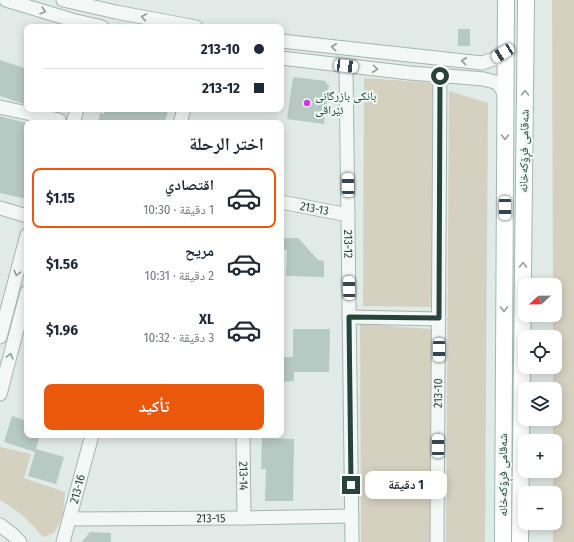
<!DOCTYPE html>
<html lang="ar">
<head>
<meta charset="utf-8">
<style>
	:root { --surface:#fff; --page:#f6f6f7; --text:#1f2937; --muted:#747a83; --line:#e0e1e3; --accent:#ea580c }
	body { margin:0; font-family:"Fira Sans Condensed","Noto Naskh Arabic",sans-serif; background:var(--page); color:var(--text); direction:rtl; height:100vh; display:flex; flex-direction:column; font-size:15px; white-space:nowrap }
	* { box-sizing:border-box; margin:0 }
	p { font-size:13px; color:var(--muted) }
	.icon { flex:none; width:22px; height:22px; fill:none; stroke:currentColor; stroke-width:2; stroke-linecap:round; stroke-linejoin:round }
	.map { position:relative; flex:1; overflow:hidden; direction:ltr }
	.details { position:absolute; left:24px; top:120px; width:260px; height:318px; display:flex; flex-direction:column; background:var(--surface); border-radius:8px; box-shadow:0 2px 10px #0003; direction:rtl }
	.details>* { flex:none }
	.hud { position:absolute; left:24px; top:24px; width:260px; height:88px; border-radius:8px; box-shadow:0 2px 10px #0003; direction:rtl; display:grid; align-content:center; height:88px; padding:0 20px; background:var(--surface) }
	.needle { width:26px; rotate:248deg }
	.controls { position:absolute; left:518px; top:278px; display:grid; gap:8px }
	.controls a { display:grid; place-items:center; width:44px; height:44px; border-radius:8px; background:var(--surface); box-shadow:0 2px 10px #0003; font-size:20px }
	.end { position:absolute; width:18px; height:18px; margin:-9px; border:5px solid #26443b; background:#fff; box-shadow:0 0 0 2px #fff }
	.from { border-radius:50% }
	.bubble { position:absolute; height:28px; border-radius:8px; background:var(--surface); box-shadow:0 2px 10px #0003; font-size:13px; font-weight:700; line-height:28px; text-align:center; direction:rtl }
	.car { position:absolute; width:12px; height:24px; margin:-12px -6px; border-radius:5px; box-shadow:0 0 3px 1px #0007; background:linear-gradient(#fff 24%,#345 0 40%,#fff 0 76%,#345 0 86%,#fff 0) }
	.hud b { display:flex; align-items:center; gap:14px; height:38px; font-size:15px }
	.hud b+b { border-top:1px solid var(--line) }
	.hud i { width:10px; height:10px; background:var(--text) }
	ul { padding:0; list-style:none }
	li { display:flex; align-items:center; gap:12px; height:60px; margin:0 8px 6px; padding:0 12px; border:2px solid transparent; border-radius:8px }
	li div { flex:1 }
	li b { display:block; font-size:15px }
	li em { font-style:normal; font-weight:700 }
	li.current { border-color:var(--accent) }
	li>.icon { width:36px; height:36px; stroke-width:1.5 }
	h2 { padding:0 20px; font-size:18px; line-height:48px }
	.button { display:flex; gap:8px; margin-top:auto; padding:8px 20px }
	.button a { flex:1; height:46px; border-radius:8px; background:var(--accent); color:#fff; font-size:16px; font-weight:700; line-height:46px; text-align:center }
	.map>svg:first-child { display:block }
	.green { fill:#d5d1c0 }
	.building { fill:#b6c9c2 }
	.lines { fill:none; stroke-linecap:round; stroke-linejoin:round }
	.minor-casing { stroke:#a4b5b0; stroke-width:15 }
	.major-casing { stroke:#9eb8af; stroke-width:18 }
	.minor { stroke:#f3f8f7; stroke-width:13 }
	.major { stroke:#fff; stroke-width:16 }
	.oneway { stroke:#8c9e99 }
	.oneway2 { stroke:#92a29d }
	.route { stroke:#26443b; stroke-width:5 }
	.poi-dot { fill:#d037dd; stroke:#eff8f5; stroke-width:1.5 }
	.labels { text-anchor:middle; stroke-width:4; stroke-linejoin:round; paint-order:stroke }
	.poi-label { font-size:12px; fill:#26443b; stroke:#eff8f5; text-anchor:start }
	.street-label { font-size:12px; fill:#26443b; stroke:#eff8f5 }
</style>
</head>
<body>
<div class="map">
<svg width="574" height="542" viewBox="0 0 574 542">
	<rect width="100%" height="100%" fill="#e0eae7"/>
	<path class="green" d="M552,0H574V542H553V523H555V493H553V471H555V441H553V419H555V389H553V367H555V337H553V315H555V285H553Z
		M364,78L435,83L433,307L363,306Z
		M449,91L488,103L485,542H446Z
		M360,324L431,329L430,542H361Z
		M0,447L31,454L24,478L65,492L63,514L60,522L54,533L43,537C30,521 17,510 0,500Z"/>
	<path class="building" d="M458,29H470V46H458Z
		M0,60L27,69V105L0,96Z
		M293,77L326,81V84L329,85L324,124L287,119Z
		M104,109H169L164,123H98L100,113L104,114Z
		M0,116L27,123V199L0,193Z
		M281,238H298L318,260L324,261V277L286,276L287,250H281Z
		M293,329H330L329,372H294V381L281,382V357H293Z
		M12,416L27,421V435H40L35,452L4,442Z
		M262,438L294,439L293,501H265L266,469H261Z
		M36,449L64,457L56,484L28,476Z
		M90,532L111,533V542H82Z"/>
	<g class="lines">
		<defs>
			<g id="minor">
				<path d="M6,0L72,20L102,27"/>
				<path d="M63,0L116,12L196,27"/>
				<path d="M281,41L482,63L494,59L503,53L506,43"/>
				<path d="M281,58L410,73L484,79L498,83L506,96"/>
				<path id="s1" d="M346,66L352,542"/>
				<path d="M0,107L59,120"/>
				<path d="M73,123L77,109"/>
				<path d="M180,123L184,109"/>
				<path id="s2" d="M281,202L348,215"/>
				<path d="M0,208L27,216"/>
				<path d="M349,317L439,319"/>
				<path d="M0,337L27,235"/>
				<path d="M0,394L27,292"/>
				<path id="s3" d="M243,435L244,518"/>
				<path id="s4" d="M70,519L244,518L352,516"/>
				<path d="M0,525L13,535L20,542"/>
				<path id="s5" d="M63,542L92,435"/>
				<path id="s6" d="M437,542L440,76"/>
			</g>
			<path id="major" d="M503,542L506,0
				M520,542L526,0"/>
		</defs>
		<use href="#minor" class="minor-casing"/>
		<use href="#major" class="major-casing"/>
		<use href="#minor" class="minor"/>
		<use href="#major" class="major"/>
	</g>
	<defs><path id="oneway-chevron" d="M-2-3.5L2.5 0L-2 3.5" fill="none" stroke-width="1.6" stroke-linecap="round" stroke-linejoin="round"/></defs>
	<g class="oneway">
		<use href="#oneway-chevron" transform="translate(43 11) rotate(17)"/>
		<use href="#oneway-chevron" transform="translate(144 17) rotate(-169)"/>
		<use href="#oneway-chevron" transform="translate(334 47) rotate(-174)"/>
		<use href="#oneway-chevron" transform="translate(464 61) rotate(-174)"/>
		<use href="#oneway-chevron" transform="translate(375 69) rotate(7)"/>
		<use href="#oneway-chevron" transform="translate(17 273) rotate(105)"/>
		<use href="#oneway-chevron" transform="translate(10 356) rotate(-75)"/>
	</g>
	<g class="oneway2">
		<use href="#oneway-chevron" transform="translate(525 93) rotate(-89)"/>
		<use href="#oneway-chevron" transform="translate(505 137) rotate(90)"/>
		<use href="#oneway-chevron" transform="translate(523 265) rotate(-89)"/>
		<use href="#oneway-chevron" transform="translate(504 309) rotate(90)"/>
	</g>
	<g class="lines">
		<path class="route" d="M351,485L349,317L439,318L440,76"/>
	</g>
	<circle class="poi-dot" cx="307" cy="103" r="4"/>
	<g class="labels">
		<g class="poi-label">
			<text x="315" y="100">بانکی بازرگانی<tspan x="315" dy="14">ئێراقی</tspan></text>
		</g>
		<g class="street-label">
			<text transform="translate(524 151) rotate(-89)" y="4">شەقامی فڕۆکەخانە</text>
			<text dy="4" stroke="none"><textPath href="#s2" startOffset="34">213-13</textPath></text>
			<text dy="4" stroke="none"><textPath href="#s1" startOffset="178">213-12</textPath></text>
			<text dy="4" stroke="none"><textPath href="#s6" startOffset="149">213-10</textPath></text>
			<text transform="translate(503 475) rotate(-90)" y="4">شەقامی فڕۆکەخانە</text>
			<text dy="4" stroke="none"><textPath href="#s3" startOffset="41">213-14</textPath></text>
			<text dy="4" stroke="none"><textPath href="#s5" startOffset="55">213-16</textPath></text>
			<text dy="4" stroke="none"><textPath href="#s4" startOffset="141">213-15</textPath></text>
		</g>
	</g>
</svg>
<div class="controls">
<a><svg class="needle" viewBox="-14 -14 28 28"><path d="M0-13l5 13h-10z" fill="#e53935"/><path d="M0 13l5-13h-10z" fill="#747a83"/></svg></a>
<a><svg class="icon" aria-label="locate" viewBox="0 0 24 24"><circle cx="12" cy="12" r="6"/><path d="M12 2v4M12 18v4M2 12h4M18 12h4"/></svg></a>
<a><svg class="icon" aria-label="layers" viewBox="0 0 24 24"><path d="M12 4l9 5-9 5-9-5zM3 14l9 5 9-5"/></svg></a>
<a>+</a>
<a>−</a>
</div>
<i class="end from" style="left:440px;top:76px"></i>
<i class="end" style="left:351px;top:485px"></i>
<div class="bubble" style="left:365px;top:471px;width:82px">1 دقيقة</div>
<i class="car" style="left:503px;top:53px;rotate:238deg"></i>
<i class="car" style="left:346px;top:66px;rotate:97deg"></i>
<i class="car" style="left:348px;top:185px;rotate:359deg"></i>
<i class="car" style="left:505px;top:208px;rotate:180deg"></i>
<i class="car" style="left:349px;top:288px;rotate:359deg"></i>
<i class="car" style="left:439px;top:350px;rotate:180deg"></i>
<i class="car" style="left:438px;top:446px;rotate:0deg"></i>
<div class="hud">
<b><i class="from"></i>213-10</b>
<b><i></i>213-12</b>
</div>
<section class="details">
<h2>اختر الرحلة</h2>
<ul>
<li class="current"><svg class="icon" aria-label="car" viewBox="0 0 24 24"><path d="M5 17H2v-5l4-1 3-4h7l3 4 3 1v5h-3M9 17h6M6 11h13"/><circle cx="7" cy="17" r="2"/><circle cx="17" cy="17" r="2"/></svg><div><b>اقتصادي</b><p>1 دقيقة · 10:30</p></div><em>$1.15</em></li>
<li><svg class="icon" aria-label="car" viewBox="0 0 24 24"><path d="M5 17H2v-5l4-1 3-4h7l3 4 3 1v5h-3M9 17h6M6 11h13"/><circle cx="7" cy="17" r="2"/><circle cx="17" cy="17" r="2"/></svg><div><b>مريح</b><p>2 دقيقة · 10:31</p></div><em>$1.56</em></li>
<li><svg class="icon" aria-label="car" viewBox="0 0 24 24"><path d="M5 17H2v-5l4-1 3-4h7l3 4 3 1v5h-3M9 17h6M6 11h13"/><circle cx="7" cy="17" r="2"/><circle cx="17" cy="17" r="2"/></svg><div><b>XL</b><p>3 دقيقة · 10:32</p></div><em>$1.96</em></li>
</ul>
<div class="button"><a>تأكيد</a></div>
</section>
</div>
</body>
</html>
